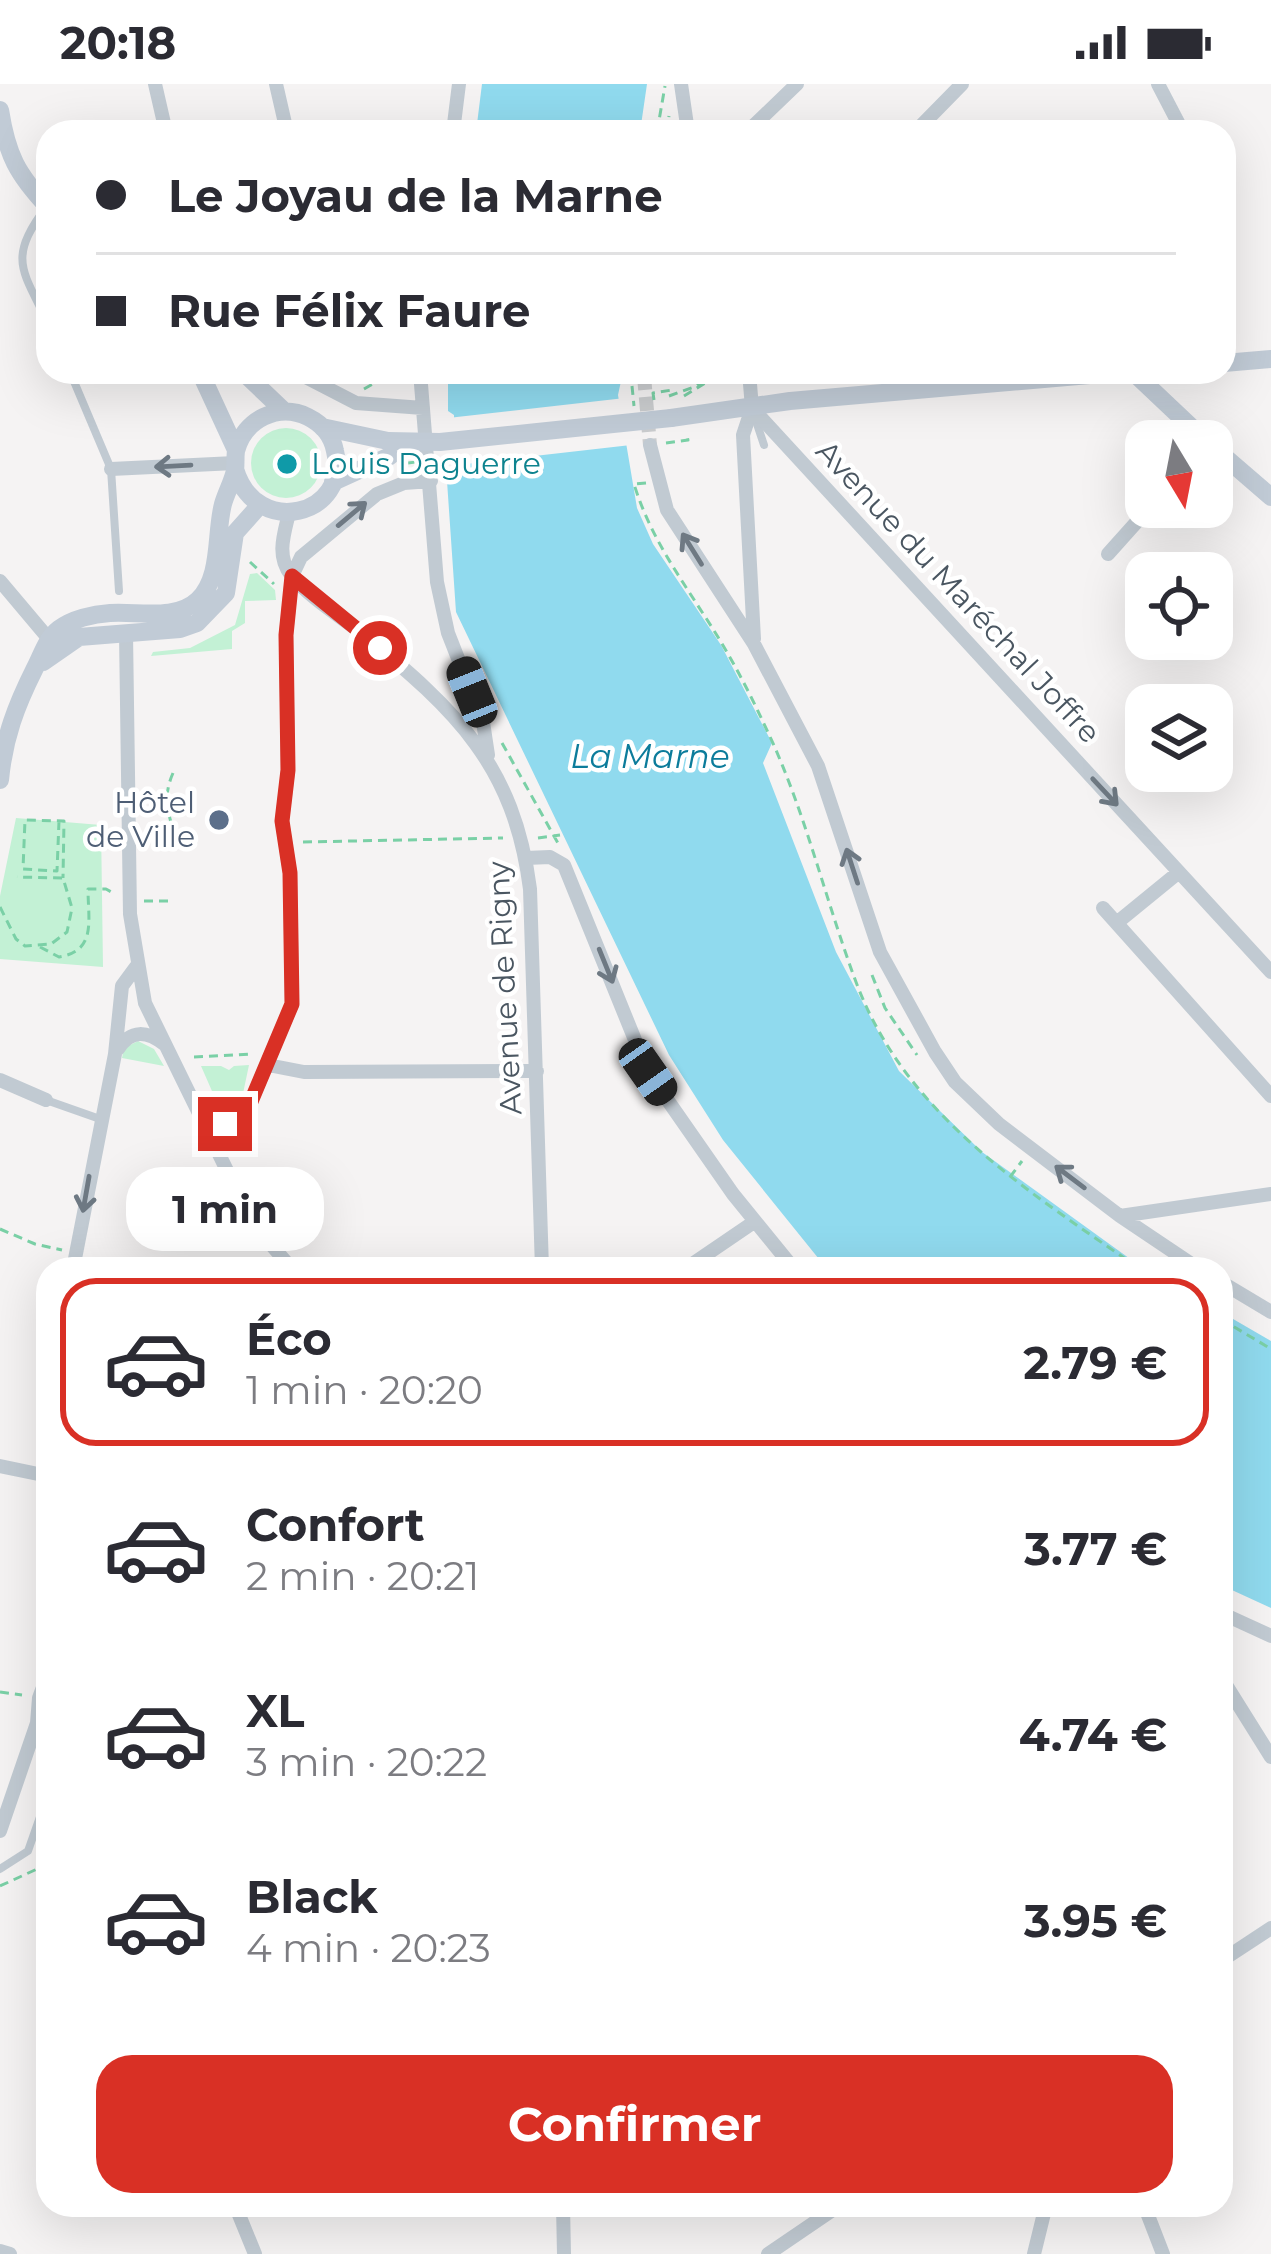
<!DOCTYPE html>
<html lang="fr">
<head>
<meta charset="utf-8">
<style>
	:root { --surface:#fff; --page:#f2f2f3; --text:#2b2b33; --muted:#7c7c81; --line:#e1e1e2; --accent:#d93025 }
	body { margin:0; font-family:Montserrat,sans-serif; background:var(--page); color:var(--text); height:100vh; display:flex; flex-direction:column; font-size:45px; white-space:nowrap }
	* { box-sizing:border-box; margin:0 }
	p { font-size:39px; color:var(--muted) }
	.icon { flex:none; width:66px; height:66px; fill:none; stroke:currentColor; stroke-width:2; stroke-linecap:round; stroke-linejoin:round }
	.map { position:relative; flex:1; overflow:hidden }
	.panel { position:absolute; left:36px; top:1173px; width:1197px; height:960px; display:flex; flex-direction:column; background:var(--surface); border-radius:36px; box-shadow:0 12px 48px #0002 }
	.panel>* { flex:none }
	.banner { position:absolute; left:36px; top:36px; width:1200px; height:264px; border-radius:36px; box-shadow:0 12px 48px #0002; display:grid; align-content:center; height:264px; padding:0 60px; background:var(--surface) }
	.needle { width:78px; rotate:170deg }
	.buttons { position:absolute; left:1125px; top:336px; display:grid; gap:24px }
	.buttons a { display:grid; place-items:center; width:108px; height:108px; border-radius:24px; background:var(--surface); box-shadow:0 12px 48px #0002; font-size:60px }
	.end { position:absolute; width:54px; height:54px; margin:-27px; border:15px solid #d93025; background:#fff; box-shadow:0 0 0 6px #fff }
	.from { border-radius:50% }
	.bubble { position:absolute; height:84px; border-radius:36px; background:var(--surface); box-shadow:0 12px 48px #0002; font-size:39px; font-weight:700; line-height:84px; text-align:center }
	.car { position:absolute; width:36px; height:72px; margin:-36px -18px; border-radius:15px; box-shadow:0 0 9px 3px #0007; background:linear-gradient(#222 24%,#8ab4d8 0 40%,#222 0 76%,#8ab4d8 0 86%,#222 0) }
	.banner b { display:flex; align-items:center; gap:42px; height:114px; font-size:45px }
	.banner b+b { border-top:3px solid var(--line) }
	.banner i { width:30px; height:30px; background:var(--text) }
	ul { padding:21px 0 0; list-style:none }
	li { display:flex; align-items:center; gap:36px; height:168px; margin:0 24px 18px; padding:0 36px; border:6px solid transparent; border-radius:36px }
	li div { flex:1 }
	li b { display:block; font-size:45px }
	li em { font-style:normal; font-weight:700 }
	li.selected { border-color:var(--accent) }
	li>.icon { width:108px; height:108px; stroke-width:1.5 }
	.button { display:flex; gap:24px; margin-top:auto; padding:24px 60px }
	.button a { flex:1; height:138px; border-radius:36px; background:var(--accent); color:#fff; font-size:48px; font-weight:700; line-height:138px; text-align:center }
	.status { display:flex; justify-content:space-between; align-items:center; height:84px; padding:0 60px; background:var(--surface); direction:ltr }
	.status svg { height:33px; fill:currentColor }
	.map>svg:first-child { display:block }
	.green { fill:#c3f1d5 }
	.water { fill:#90daee }
	.pier { fill:#f5f3f3 }
	.lines { fill:none; stroke-linecap:round; stroke-linejoin:round }
	.street-tunnel { stroke:#caccce; stroke-width:14; stroke-dasharray:14 7; stroke-linecap:butt }
	.path { stroke:#7ad0a6; stroke-width:3; stroke-dasharray:9 6; stroke-linecap:butt }
	.lane { stroke:#c1cad2; stroke-width:8 }
	.street { stroke:#c1cad2; stroke-width:14 }
	.secondary { stroke:#c1cbd6; stroke-width:18 }
	.path-bridge { stroke:#7ad0a6; stroke-width:3; stroke-dasharray:9 6; stroke-linecap:butt }
	.secondary-bridge { stroke:#c1cbd6; stroke-width:18 }
	.oneway { stroke:#6e7983 }
	.route { stroke:#d93025; stroke-width:15 }
	.culture-dot { fill:#0f9aa8; stroke:#fff; stroke-width:4.5 }
	.service-dot { fill:#5c6f8a; stroke:#fff; stroke-width:4.5 }
	.labels { text-anchor:middle; stroke-width:9; stroke-linejoin:round; paint-order:stroke }
	.culture-label { font-size:30px; fill:#0d838f; stroke:#fff; text-anchor:start }
	.street-label { font-size:30px; fill:#4a5661; stroke:#fff }
	.service-label { font-size:30px; fill:#4e5e75; stroke:#fff; text-anchor:end }
	.water-label { font-size:33px; font-style:italic; fill:#0c7c9b; stroke:#fff }
</style>
</head>
<body>
<div class="status"><b>20:18</b><svg viewBox="0 0 49 12"><path d="M0 12V9h3v3zM5 12V6h3v6zM10 12V3h3v9zM15 12V0h3v12zM26 1h20v11H26zM47 4h2v5h-2z"/></svg></div>
<div class="map">
<svg width="1271" height="2170" viewBox="0 0 1271 2170">
	<rect width="100%" height="100%" fill="#f5f3f3"/>
	<path class="green" d="M251 379a35 35 0 1 1 70 0a35 35 0 1 1-70 0Z
		M257,489L275,506L276,516L245,517V539L232,547V565L151,572L153,568L190,564L235,541L250,490Z
		M16,734L101,741L103,883L0,875V812Z
		M138,957L154,965L164,982L122,974L124,964Z
		M249,981L237,1038L226,1039L201,982H221L229,986L234,982Z"/>
	<path class="water" d="M482,0H647L640,48H476Z
		M448,288H623L618,311L637,424L653,460L721,561L772,659L763,679L836,868L899,987L982,1068L1144,1185H827L723,1056L669,971L456,528L447,397L454,390V331L448,327Z
		M1221,1228L1271,1257V1524L1221,1501Z"/>
	<path class="pier" d="M625,314L631,361L448,382V334Z"/>
	<g class="lines">
		<path class="street-tunnel" d="M644,292L650,361"/>
		<path class="path" d="M657,48L665,2
			M667,48L669,32
			M632,302L634,322
			M364,305L394,288
			M669,312L694,303L716,288
			M684,312L723,288
			M654,316L653,309L672,306
			M666,359L688,356L687,352
			M646,399L634,400C649,449 675,486 702,528C726,564 746,601 764,640C804,722 824,812 856,898C906,1032 1028,1107 1140,1185
			M250,478L274,500
			M502,659L559,761
			M173,689C163,712 167,727 175,751
			M59,737L57,787L23,785L25,736L64,737L63,794
			M538,754L560,751
			M303,758L503,754
			M144,817H172
			M0,823L16,855L25,862L51,860L67,848L72,824L63,794L17,793
			M40,863L59,873C97,867 88,836 88,805H106L113,809
			M872,891L885,924L917,971
			M194,973L252,970
			M1010,1093L1022,1077
			M0,1145L35,1160L62,1166
			M1221,1235L1271,1265
			M0,1608L22,1611
			M0,1802L48,1780"/>
		<path class="lane" d="M47,122C7,175 22,185 48,239
			M70,288L111,385L119,507
			M755,334L764,361
			M46,1016L100,1035
			M0,1785L28,1767L48,1710"/>
		<path class="street" d="M155,0L166,48
			M276,0L287,48
			M681,0L688,48
			M1158,0L1183,48
			M453,48L459,0
			M747,48L797,0
			M915,48L962,0
			M296,288L356,319L423,324
			M420,288L437,498L448,549L483,638L488,671
			M644,288V292L679,288
			M749,288L752,324L743,351L754,555
			M752,324L1271,888
			M650,361L667,426L754,560L818,682L880,868L935,968L955,998L999,1040L1120,1132L1199,1185
			M111,385L235,379
			M289,429C284,450 276,472 291,491C310,514 340,532 363,550C456,627 514,680 530,805L542,1185
			M1108,470L1150,423
			M0,497L54,561
			M126,549L130,830L145,919L238,1109L262,1150L292,1185
			M526,774L550,773L564,781L648,988L733,1110L794,1185
			M1103,824L1271,1012
			M1119,837L1179,788
			M118,965C131,945 147,947 164,960
			M268,981L304,988L537,987
			M0,996L46,1016
			M209,1048L247,1027L292,920L290,789L282,737L288,687L286,551L292,492L301,473L377,410L404,399L431,397
			M1120,1132L1271,1110
			M73,1185L115,970L122,902L136,883
			M685,1185L754,1138
			M1221,1198L1271,1228
			M0,1382L43,1391L48,1370
			M1221,1529L1271,1552
			M1221,1593L1271,1673
			M37,1639L48,1668
			M0,1747L37,1639L39,1614L48,1590
			M1221,1877L1271,1844
			M235,2121L255,2170
			M563,2121L564,2170
			M1144,2121L1163,2170
			M0,2167L10,2170
			M768,2170L840,2121
			M1034,2170L1046,2121"/>
		<path class="secondary" d="M0,26C7,71 17,90 48,123
			M1224,279L1271,275
			M200,288L236,366
			M243,288L284,327
			M1133,288L1206,357
			M671,334L790,317L1124,288
			M322,343L388,357
			M1212,362L1271,413
			M333,398L390,372
			M43,578L79,553L180,545L197,539L226,509L235,449L259,422
			M0,696C4,653 16,622 35,584C42,571 46,555 59,545C72,535 93,530 110,529C138,527 176,537 198,516C222,493 215,450 223,420C226,409 233,397 235,386C236,380 235,373 236,367C244,336 278,318 308,333C322,340 332,351 335,367C351,431 256,456 235,385"/>
		<path class="path-bridge" d="M408,379L424,377"/>
		<path class="secondary-bridge" d="M388,357L440,358L671,334"/>
	</g>
	<defs><path id="oneway-shaft" d="M-6 0H5M1.5-3L5.5 0L1.5 3" fill="none" stroke-width="1.6" stroke-linecap="round" stroke-linejoin="round" transform="scale(3)"/></defs>
	<g class="oneway">
		<use href="#oneway-shaft" transform="translate(173 382) rotate(177)"/>
		<use href="#oneway-shaft" transform="translate(352 430) rotate(-40)"/>
		<use href="#oneway-shaft" transform="translate(692 465) rotate(-122)"/>
		<use href="#oneway-shaft" transform="translate(1105 708) rotate(47)"/>
		<use href="#oneway-shaft" transform="translate(852 782) rotate(-108)"/>
		<use href="#oneway-shaft" transform="translate(606 882) rotate(68)"/>
		<use href="#oneway-shaft" transform="translate(1070 1093) rotate(-143)"/>
		<use href="#oneway-shaft" transform="translate(86 1110) rotate(100)"/>
	</g>
	<g class="lines">
		<path class="route" d="M225,1040L247,1027L292,920L290,789L282,737L288,686L286,551L292,492L380,564"/>
	</g>
	<circle class="culture-dot" cx="287" cy="380" r="12"/>
	<circle class="service-dot" cx="219" cy="736" r="12"/>
	<g class="labels">
		<g class="culture-label">
			<text x="311" y="390">Louis Daguerre</text>
		</g>
		<g class="street-label">
			<text transform="translate(958 508) rotate(47)" y="10">Avenue du Maréchal Joffre</text>
			<text transform="translate(505 904) rotate(-93)" y="10">Avenue de Rigny</text>
		</g>
		<g class="service-label">
			<text x="195" y="729">Hôtel<tspan x="195" dy="34">de Ville</tspan></text>
		</g>
		<g class="water-label">
			<text x="650" y="684">La Marne</text>
		</g>
	</g>
</svg>
<div class="buttons">
<a><svg class="needle" viewBox="-14 -14 28 28"><path d="M0-13l5 13h-10z" fill="#e53935"/><path d="M0 13l5-13h-10z" fill="#7c7c81"/></svg></a>
<a><svg class="icon" aria-label="locate" viewBox="0 0 24 24"><circle cx="12" cy="12" r="6"/><path d="M12 2v4M12 18v4M2 12h4M18 12h4"/></svg></a>
<a><svg class="icon" aria-label="layers" viewBox="0 0 24 24"><path d="M12 4l9 5-9 5-9-5zM3 14l9 5 9-5"/></svg></a>
</div>
<i class="end from" style="left:380px;top:564px"></i>
<i class="end" style="left:225px;top:1040px"></i>
<div class="bubble" style="left:126px;top:1083px;width:198px">1 min</div>
<i class="car" style="left:472px;top:608px;rotate:338deg"></i>
<i class="car" style="left:648px;top:988px;rotate:145deg"></i>
<div class="banner">
<b><i class="from"></i>Le Joyau de la Marne</b>
<b><i></i>Rue Félix Faure</b>
</div>
<section class="panel">
<ul>
<li class="selected"><svg class="icon" aria-label="car" viewBox="0 0 24 24"><path d="M5 17H2v-5l4-1 3-4h7l3 4 3 1v5h-3M9 17h6M6 11h13"/><circle cx="7" cy="17" r="2"/><circle cx="17" cy="17" r="2"/></svg><div><b>Éco</b><p>1 min · 20:20</p></div><em>2.79 €</em></li>
<li><svg class="icon" aria-label="car" viewBox="0 0 24 24"><path d="M5 17H2v-5l4-1 3-4h7l3 4 3 1v5h-3M9 17h6M6 11h13"/><circle cx="7" cy="17" r="2"/><circle cx="17" cy="17" r="2"/></svg><div><b>Confort</b><p>2 min · 20:21</p></div><em>3.77 €</em></li>
<li><svg class="icon" aria-label="car" viewBox="0 0 24 24"><path d="M5 17H2v-5l4-1 3-4h7l3 4 3 1v5h-3M9 17h6M6 11h13"/><circle cx="7" cy="17" r="2"/><circle cx="17" cy="17" r="2"/></svg><div><b>XL</b><p>3 min · 20:22</p></div><em>4.74 €</em></li>
<li><svg class="icon" aria-label="car" viewBox="0 0 24 24"><path d="M5 17H2v-5l4-1 3-4h7l3 4 3 1v5h-3M9 17h6M6 11h13"/><circle cx="7" cy="17" r="2"/><circle cx="17" cy="17" r="2"/></svg><div><b>Black</b><p>4 min · 20:23</p></div><em>3.95 €</em></li>
</ul>
<div class="button"><a>Confirmer</a></div>
</section>
</div>
</body>
</html>
